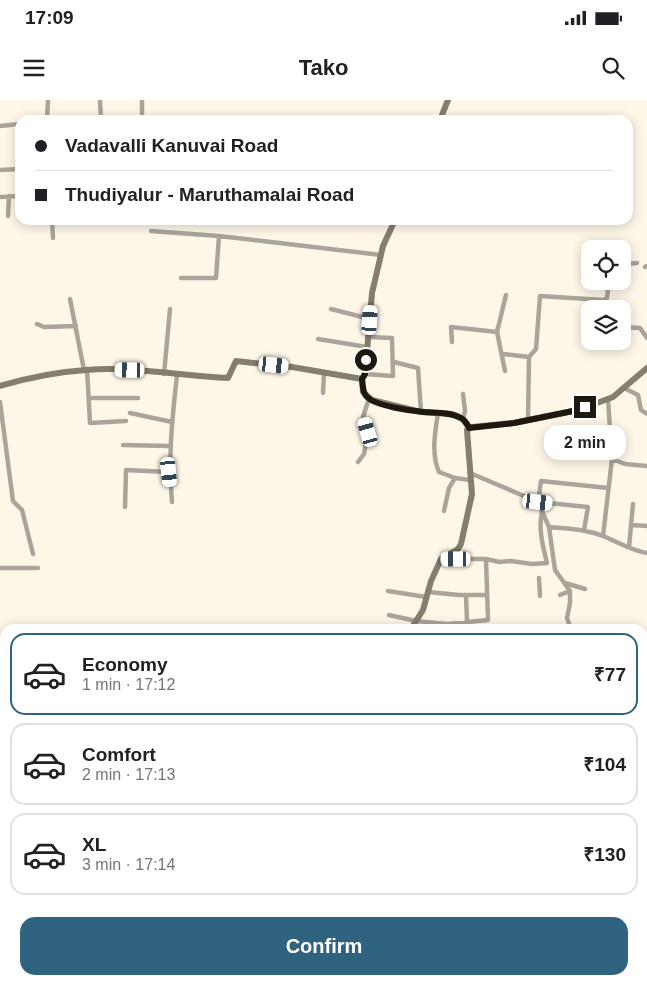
<!DOCTYPE html>
<html lang="en">
<head>
<meta charset="utf-8">
<style>
	:root { --surface:#fff; --page:#f6f6f6; --text:#202124; --muted:#757577; --line:#e0e0e0; --accent:#2e627e }
	body { margin:0; font-family:Helvetica,sans-serif; background:var(--page); color:var(--text); height:100vh; display:flex; flex-direction:column; font-size:19px; white-space:nowrap }
	* { box-sizing:border-box; margin:0 }
	p { font-size:16px; color:var(--muted) }
	.icon { flex:none; width:28px; height:28px; fill:none; stroke:currentColor; stroke-width:2; stroke-linecap:round; stroke-linejoin:round }
	.map { position:relative; flex:1; overflow:hidden }
	.details { position:absolute; left:0px; top:524px; width:648px; height:361px; display:flex; flex-direction:column; background:var(--surface); border-radius:15px 15px 0 0; box-shadow:0 2px 12px #0003 }
	.details>* { flex:none }
	.hud { position:absolute; left:15px; top:15px; width:618px; height:110px; border-radius:15px; box-shadow:0 2px 12px #0003; display:grid; align-content:center; height:110px; padding:0 20px; background:var(--surface) }
	.buttons { position:absolute; left:581px; top:140px; display:grid; gap:10px }
	.buttons a { display:grid; place-items:center; width:50px; height:50px; border-radius:10px; background:var(--surface); box-shadow:0 2px 12px #0003; font-size:25px }
	.end { position:absolute; width:22px; height:22px; margin:-11px; border:6px solid #1d1910; background:#fff; box-shadow:0 0 0 2px #fff }
	.from { border-radius:50% }
	.bubble { position:absolute; height:35px; border-radius:15px; background:var(--surface); box-shadow:0 2px 12px #0003; font-size:16px; font-weight:600; line-height:35px; text-align:center }
	.car { position:absolute; width:15px; height:30px; margin:-15px -8px; border-radius:6px; box-shadow:0 0 4px 1px #0007; background:linear-gradient(#fff 24%,#345 0 40%,#fff 0 76%,#345 0 86%,#fff 0) }
	.hud b { display:flex; align-items:center; gap:18px; height:48px; font-size:19px }
	.hud b+b { border-top:1px solid var(--line) }
	.hud i { width:12px; height:12px; background:var(--text) }
	ul { padding:9px 0 0; list-style:none }
	li { display:flex; align-items:center; gap:15px; height:82px; margin:0 10px 8px; padding:0 10px; border:2px solid var(--line); border-radius:15px }
	li div { flex:1 }
	li b { display:block; font-size:19px }
	li em { font-style:normal; font-weight:600 }
	li.current { border-color:var(--accent) }
	li>.icon { width:45px; height:45px; stroke-width:1.5 }
	.primary-button { display:flex; gap:10px; margin-top:auto; padding:10px 20px }
	.primary-button a { flex:1; height:58px; border-radius:15px; background:var(--accent); color:#fff; font-size:20px; font-weight:600; line-height:58px; text-align:center }
	.status { display:flex; justify-content:space-between; align-items:center; height:35px; padding:0 25px; background:var(--surface); direction:ltr }
	.status svg { height:14px; fill:currentColor }
	header { display:flex; justify-content:space-between; align-items:center; height:65px; padding:0 20px; background:var(--surface); font-size:22px; font-weight:600 }
	.map>svg:first-child { display:block }
	.green { fill:#e9cc92 }
	.lines { fill:none; stroke-linecap:round; stroke-linejoin:round }
	.street { stroke:#aaa59b; stroke-width:4.5 }
	.secondary { stroke:#857d6e; stroke-width:6 }
	.primary { stroke:#6a614f; stroke-width:7 }
	.route { stroke:#1d1910; stroke-width:6 }
</style>
</head>
<body>
<div class="status"><b>17:09</b><svg viewBox="0 0 49 12"><path d="M0 12V9h3v3zM5 12V6h3v6zM10 12V3h3v9zM15 12V0h3v12zM26 1h20v11H26zM47 4h2v5h-2z"/></svg></div>
<header><svg class="icon" aria-label="menu" viewBox="0 0 24 24"><path d="M4 6h16M4 12h16M4 18h16"/></svg>Tako<svg class="icon" aria-label="search" viewBox="0 0 24 24"><circle cx="10" cy="10" r="6"/><path d="M15 15l6 6"/></svg></header>
<div class="map">
<svg width="647" height="884" viewBox="0 0 647 884">
	<rect width="100%" height="100%" fill="#fef7e8"/>
	<path class="green" d="M643,776H647V884H348L343,880H642Z"/>
	<g class="lines">
		<path class="street" d="M100,0L101,20
			M142,0V20
			M47,20L48,0
			M0,26L20,24
			M0,70L20,69
			M0,97L20,96
			M8,116L9,96
			M52,120L53,138
			M151,131L219,136L381,155
			M622,164L637,163
			M645,167L647,166
			M181,178H216L219,136
			M70,199L84,270
			M331,209L370,219
			M37,224L44,227L76,226
			M622,227L640,228L647,238
			M318,239L367,247
			M618,241V244
			M452,242L451,227L497,232
			M503,254L529,257
			M394,262L418,268L421,312
			M87,269L90,323L126,321
			M505,271L497,232L506,195
			M164,274L170,209
			M365,274L393,276L392,238L368,237
			M624,288L638,295L641,310L647,314
			M323,293L324,273
			M90,298H138
			M0,302L13,401L22,410L33,454
			M130,313L172,322
			M438,313C435,332 431,354 439,372L455,378L470,380
			M463,319L465,311L463,294
			M528,320L529,257L536,249L540,196L603,200L607,198L609,181
			M123,345L169,346
			M612,359L625,364L647,366
			M358,362L364,354L368,332L363,317L369,298
			M470,373L538,402L549,427L555,470L570,491V503L567,518L571,529
			M172,402C168,357 172,320 177,275
			M125,407L126,370L169,372
			M444,411L449,388L455,378
			M632,425L647,426
			M549,427C568,429 586,429 603,436C618,442 632,451 647,453
			M584,430L588,407L538,402L541,381L608,388
			M603,436L612,359L608,299
			M629,447L633,404
			M441,459H486L499,462L511,461L532,464L547,463C543,447 538,428 542,412
			M0,468H38
			M539,478L540,496
			M565,483L585,489
			M388,491L426,497
			M428,492L459,495H487
			M466,495L467,522
			M560,495L570,491
			M389,515L416,521L447,524L488,520L486,459
			M642,547H647
			M0,590L5,589V543
			M0,672H5
			M642,702H646
			M0,728L5,727
			M59,884L70,880"/>
		<path class="secondary" d="M440,20L448,0
			M362,279L365,274L372,193L383,146L395,120
			M362,279L363,292L372,300L421,312L452,314L463,319L469,328
			M0,286C30,277 56,272 86,270C133,266 181,276 228,278L236,261L292,267L362,279
			M411,529L423,510L431,481L441,459L458,449L461,444L472,394L467,330L472,327L514,323L573,311L597,303L613,297L647,268
			M0,838L5,839
			M89,884L90,880"/>
		<path class="primary" d="M0,637L5,646
			M133,880L139,884
			M142,880L150,884"/>
	</g>
	<g class="lines">
		<path class="route" d="M366,260L365,274L362,279C363,285 362,292 367,297C376,306 411,311 424,312C435,313 449,312 459,317C464,319 467,323 469,328L514,323L573,311L585,307"/>
	</g>
</svg>
<div class="buttons">
<a><svg class="icon" aria-label="locate" viewBox="0 0 24 24"><circle cx="12" cy="12" r="6"/><path d="M12 2v4M12 18v4M2 12h4M18 12h4"/></svg></a>
<a><svg class="icon" aria-label="layers" viewBox="0 0 24 24"><path d="M12 4l9 5-9 5-9-5zM3 14l9 5 9-5"/></svg></a>
</div>
<i class="end from" style="left:366px;top:260px"></i>
<i class="end" style="left:585px;top:307px"></i>
<div class="bubble" style="left:544px;top:325px;width:82px">2 min</div>
<i class="car" style="left:370px;top:220px;rotate:4deg"></i>
<i class="car" style="left:274px;top:265px;rotate:96deg"></i>
<i class="car" style="left:130px;top:270px;rotate:271deg"></i>
<i class="car" style="left:368px;top:332px;rotate:344deg"></i>
<i class="car" style="left:169px;top:372px;rotate:174deg"></i>
<i class="car" style="left:538px;top:402px;rotate:96deg"></i>
<i class="car" style="left:456px;top:459px;rotate:270deg"></i>
<div class="hud">
<b><i class="from"></i>Vadavalli Kanuvai Road</b>
<b><i></i>Thudiyalur - Maruthamalai Road</b>
</div>
<section class="details">
<ul>
<li class="current"><svg class="icon" aria-label="car" viewBox="0 0 24 24"><path d="M5 17H2v-5l4-1 3-4h7l3 4 3 1v5h-3M9 17h6M6 11h13"/><circle cx="7" cy="17" r="2"/><circle cx="17" cy="17" r="2"/></svg><div><b>Economy</b><p>1 min · 17:12</p></div><em>₹77</em></li>
<li><svg class="icon" aria-label="car" viewBox="0 0 24 24"><path d="M5 17H2v-5l4-1 3-4h7l3 4 3 1v5h-3M9 17h6M6 11h13"/><circle cx="7" cy="17" r="2"/><circle cx="17" cy="17" r="2"/></svg><div><b>Comfort</b><p>2 min · 17:13</p></div><em>₹104</em></li>
<li><svg class="icon" aria-label="car" viewBox="0 0 24 24"><path d="M5 17H2v-5l4-1 3-4h7l3 4 3 1v5h-3M9 17h6M6 11h13"/><circle cx="7" cy="17" r="2"/><circle cx="17" cy="17" r="2"/></svg><div><b>XL</b><p>3 min · 17:14</p></div><em>₹130</em></li>
</ul>
<div class="primary-button"><a>Confirm</a></div>
</section>
</div>
</body>
</html>
